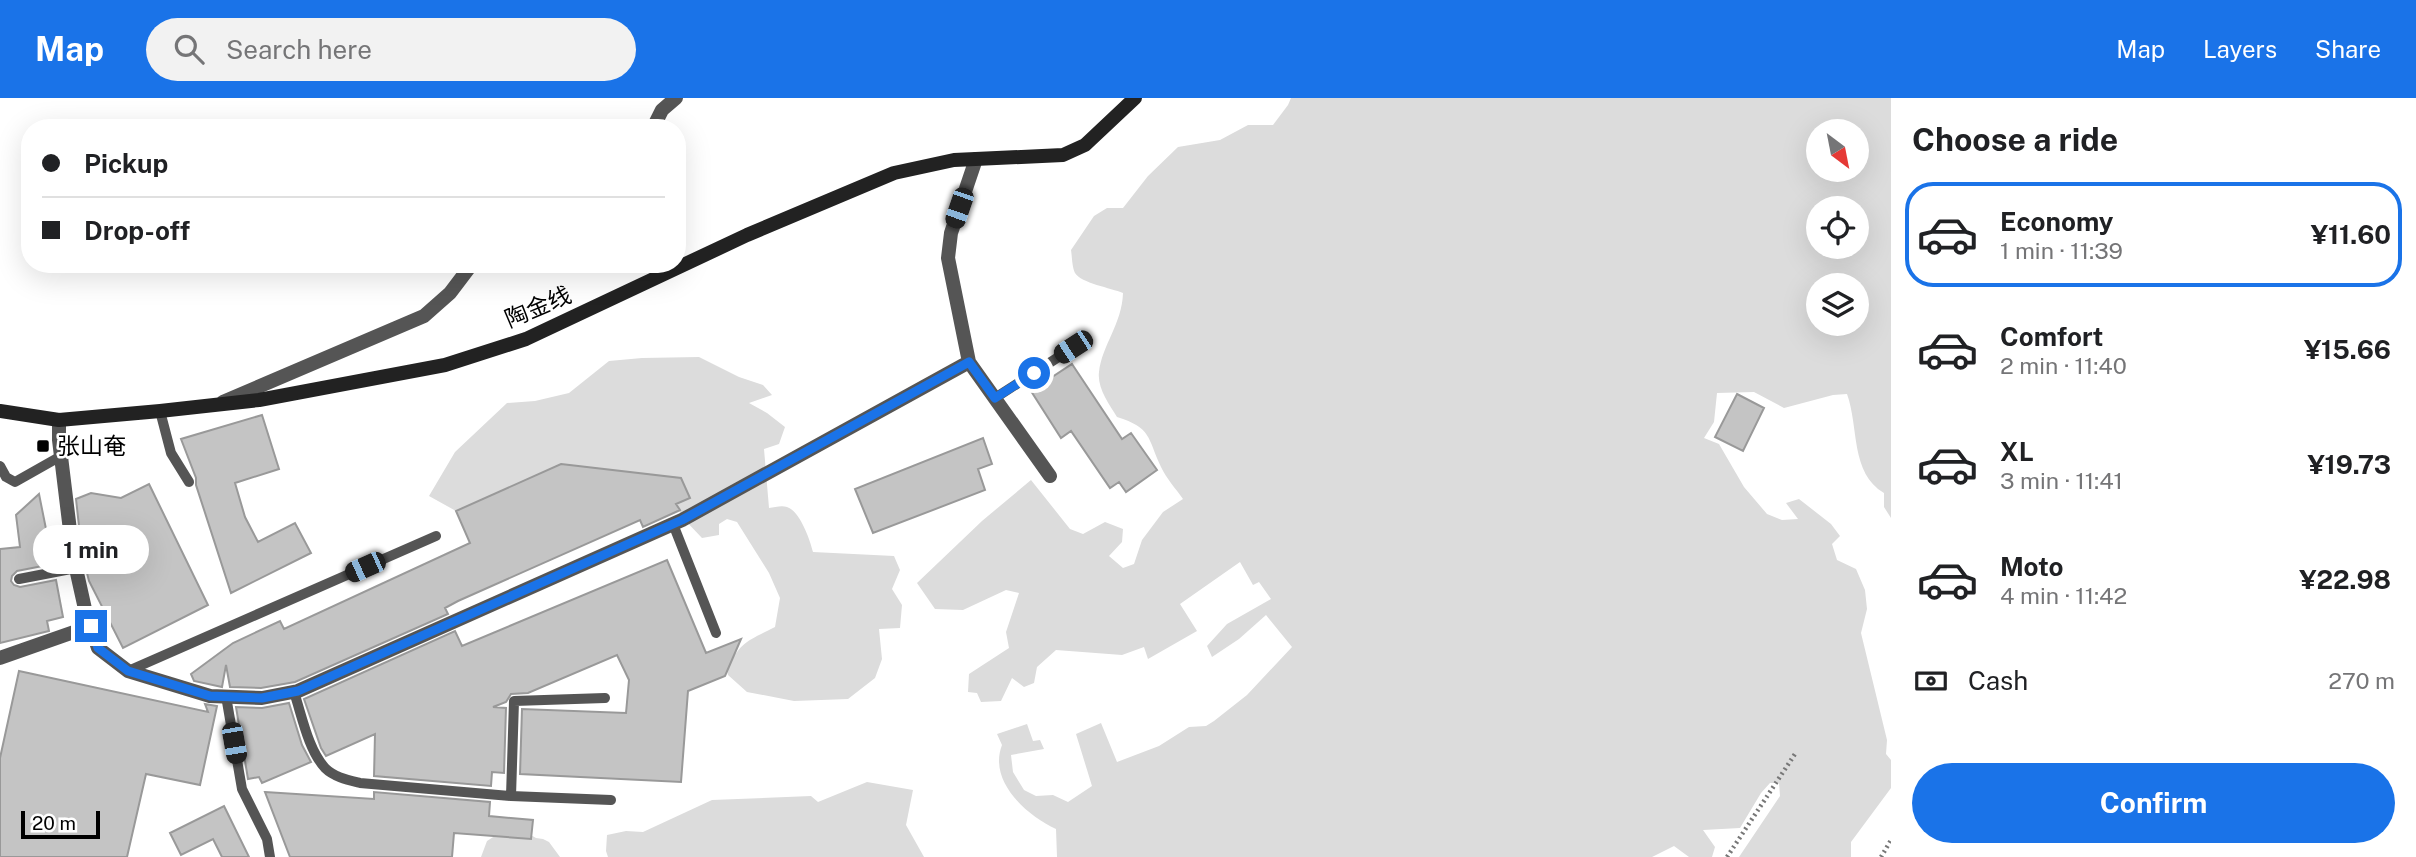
<!DOCTYPE html>
<html lang="en">
<head>
<meta charset="utf-8">
<style>
	:root { --surface:#fff; --page:#f2f2f2; --text:#202124; --muted:#757577; --line:#e0e0e0; --accent:#1a73e8 }
	body { margin:0; font-family:"Public Sans","Noto Sans SC",sans-serif; background:var(--page); color:var(--text); height:100vh; display:flex; flex-direction:column; font-size:26px; white-space:nowrap }
	* { box-sizing:border-box; margin:0 }
	p { font-size:23px; color:var(--muted) }
	.icon { flex:none; width:38px; height:38px; fill:none; stroke:currentColor; stroke-width:2; stroke-linecap:round; stroke-linejoin:round }
	.map { position:relative; flex:1; overflow:hidden }
	.drawer { display:flex; flex-direction:column; background:var(--surface); width:525px }
	.drawer>* { flex:none }
	.hud { position:absolute; left:21px; top:21px; width:665px; height:154px; border-radius:28px; box-shadow:0 7px 28px #0002; display:grid; align-content:center; height:154px; padding:0 21px; background:var(--surface) }
	.needle { width:46px; rotate:148deg }
	.fabs { position:absolute; left:1806px; top:21px; display:grid; gap:14px }
	.fabs a { display:grid; place-items:center; width:63px; height:63px; border-radius:50%; background:var(--surface); box-shadow:0 7px 28px #0002; font-size:35px }
	.scale { position:absolute; left:21px; bottom:18px; width:79px; box-sizing:border-box; padding-left:7px; border:4px solid #000; border-top:0; font-size:19px; line-height:24px; white-space:nowrap; color:#000; -webkit-text-stroke:5px #fff; paint-order:stroke }
	.end { position:absolute; width:32px; height:32px; margin:-16px; border:9px solid #1a73e8; background:#fff; box-shadow:0 0 0 4px #fff }
	.from { border-radius:50% }
	.bubble { position:absolute; height:49px; border-radius:24px; background:var(--surface); box-shadow:0 7px 28px #0002; font-size:23px; font-weight:700; line-height:49px; text-align:center }
	.car { position:absolute; width:21px; height:42px; margin:-21px -10px; border-radius:9px; box-shadow:0 0 5px 2px #0007; background:linear-gradient(#222 24%,#8ab4d8 0 40%,#222 0 76%,#8ab4d8 0 86%,#222 0) }
	.hud b { display:flex; align-items:center; gap:24px; height:66px; font-size:26px }
	.hud b+b { border-top:2px solid var(--line) }
	.hud i { width:18px; height:18px; background:var(--text) }
	ul { padding:0; list-style:none }
	li { display:flex; align-items:center; gap:21px; height:105px; margin:0 14px 10px; padding:0 7px; border:4px solid transparent; border-radius:28px }
	li div { flex:1 }
	li b { display:block; font-size:26px }
	li em { font-style:normal; font-weight:700 }
	li.active { border-color:var(--accent) }
	li>.icon { width:63px; height:63px; stroke-width:1.5 }
	h2 { padding:0 21px; font-size:32px; line-height:84px }
	.pay { display:flex; align-items:center; gap:18px; height:77px; padding:0 21px; font-size:26px }
	.pay p { margin-inline-start:auto }
	.action { display:flex; gap:14px; margin-top:auto; padding:14px 21px }
	.action a { flex:1; height:80px; border-radius:42px; background:var(--accent); color:#fff; font-size:28px; font-weight:700; line-height:80px; text-align:center }
	header { display:flex; align-items:center; gap:42px; box-sizing:border-box; height:98px; padding:0 35px; background:var(--accent); color:#fff }
	header strong { font-size:33px }
	nav { display:flex; gap:38px; margin-inline-start:auto; font-size:24px }
	.search { width:490px; height:63px; background:var(--page); display:flex; align-items:center; gap:18px; box-sizing:border-box; padding:0 24px; border-radius:38px; color:var(--muted); font-size:26px }
	main { display:flex; flex:1; min-height:0 }
	.map>svg:first-child { display:block }
	.green { fill:#dcdcdc; fill-rule:evenodd }
	.building { fill:#c4c4c4; stroke:#999; stroke-width:2 }
	.lines { fill:none; stroke-linecap:round; stroke-linejoin:round }
	.path { stroke:#777; stroke-width:4.5; stroke-dasharray:2 3.5; stroke-linecap:butt }
	.lane { stroke:#555; stroke-width:10 }
	.street { stroke:#555; stroke-width:14 }
	.secondary { stroke:#222; stroke-width:14 }
	.route { stroke:#1a73e8; stroke-width:9 }
	.poi-dot { fill:#000; stroke:#fff; stroke-width:2.5 }
	.labels { text-anchor:middle; stroke-width:5; stroke-linejoin:round; paint-order:stroke }
	.street-label { font-size:23px; fill:#000; stroke:#fff }
	.poi-label { font-size:23px; fill:#000; stroke:#fff; text-anchor:start }
</style>
</head>
<body>
<header>
<strong>Map</strong>
<div class="search"><svg class="icon" aria-label="search" viewBox="0 0 24 24"><circle cx="10" cy="10" r="6"/><path d="M15 15l6 6"/></svg>Search here</div>
<nav><a>Map</a><a>Layers</a><a>Share</a></nav>
</header>
<main>
<div class="map">
<svg width="1891" height="759" viewBox="0 0 1891 759">
	<rect width="100%" height="100%" fill="#fff"/>
	<path class="green" d="M1291,0H1891V420L1884,409V395C1850,375 1859,329 1847,296L1833,297L1784,310L1754,294L1717,295L1714,324L1704,340L1719,346L1744,389L1767,416L1782,422L1798,421L1786,405L1799,401L1831,426L1840,438L1832,446L1837,462L1856,471L1865,492L1867,511L1861,535L1887,642L1886,656L1891,662V690L1851,744V759H1739L1780,698L1779,685H1770L1761,695L1740,730L1703,732L1715,749L1712,759H1689L1674,748L1652,759H1057L1056,731C1026,717 988,683 1002,647L997,636L1027,626L1033,643L1040,642L1044,651L1011,657L1013,674L1024,692L1036,698L1053,697L1068,704L1092,688L1076,636L1101,625L1117,664L1159,648L1189,629L1206,628L1214,623L1247,597L1292,549L1266,517L1239,541L1212,559L1207,548L1227,526L1271,501L1259,484L1253,487L1240,464L1180,506L1197,533L1148,561L1144,549L1122,557L1056,552L1037,569L1034,585L1024,589L1012,580L1001,603L981,604L977,595L968,594L969,576L1009,550L1006,534L1019,495L1006,492L963,512L935,511L917,485L982,423L1031,382L1070,431L1083,436L1105,424L1123,431L1122,444L1109,458L1123,470L1134,466L1142,442L1163,414L1183,401C1176,391 1166,380 1161,369C1147,339 1152,330 1117,319C1109,306 1097,290 1099,274C1102,247 1122,226 1123,195C1111,190 1081,185 1075,175C1072,169 1072,158 1071,152L1094,118L1107,110H1123L1148,78L1178,49L1220,42L1248,27H1273L1288,7ZM1818,33H1857V72H1818ZM1857,110V149H1818V110ZM1857,187V226H1818V187Z
		M699,259L739,279L763,287L772,297L749,305L767,315L785,329L779,346L764,351L769,410C775,409 782,407 787,409C800,413 810,442 813,454L894,458L900,472L892,491L902,507L900,530L879,531L882,561L875,580L848,601L794,603L747,594L728,577L727,573C739,544 748,543 775,529L780,500L769,475L737,424L727,421L719,426V437L702,440L682,419L676,406L690,399L681,380L561,366L456,413L429,398L455,354L507,305L535,303L569,295L609,263L642,260Z
		M867,684L913,692L906,727L924,759H608L606,753L607,737L626,733L643,734L712,702L811,698L818,704Z
		M504,732H522L536,740L543,741L549,744L560,759H481L487,743Z"/>
	<path class="building" d="M1072,266L1122,341L1131,335L1157,372L1126,394L1119,384L1110,390L1071,333L1061,340L1031,293Z
		M1737,296L1764,310L1743,353L1715,339Z
		M262,317L279,371L235,385L245,419L258,444L295,425L311,455L231,495L196,387V380L181,341Z
		M983,340L992,366L978,371L985,392L873,435L855,391Z
		M561,366L681,380L690,400L676,406L680,412L678,413L643,429L640,422L458,503L445,510L448,516L295,584L261,590L230,589L226,567L222,589L194,583L191,576L233,545L280,523L284,531L470,445L456,413Z
		M149,386L208,507L123,550L89,483L82,455L76,401L91,395L121,400Z
		M39,396L53,466L17,473L12,478L11,483L14,487L20,489L56,482L63,519L47,523L49,533L0,545V451L20,449L16,417Z
		M667,462L706,555L741,541L725,578L688,593L681,684L520,676L522,611L626,615L629,582L617,557L528,595L511,596L506,604L493,609L506,610L504,675L492,674L491,688L374,678L375,636L326,658L321,650L304,601L455,533L462,548Z
		M19,573L208,614L205,606L217,608L200,687L146,676L127,759H0V660Z
		M289,605L302,647L311,664L262,685L259,679L248,681L236,609L262,610Z
		M265,694L374,701V694L490,704L489,718L533,722L531,741L454,735L452,759H290Z
		M224,708L249,759H222L213,741L181,757L170,735Z"/>
	<g class="lines">
		<path class="path" d="M1727,759L1795,656
			M1881,759L1891,742"/>
		<path class="lane" d="M995,300L1074,249
			M160,313L171,355L189,384
			M0,368L6,379L15,384L61,358
			M673,426L716,535
			M19,481L76,470
			M128,573L436,438
			M294,594C302,618 308,651 325,670C334,679 348,682 360,685L511,698L514,603L605,600
			M226,598L242,691L267,741L270,759
			M511,698L611,702"/>
		<path class="street" d="M653,30L662,12L676,0
			M969,264L1050,378
			M223,304L424,218L450,195L472,166
			M59,322V342L73,457L85,511L98,550L128,573L210,598L262,600L298,593L682,422L969,264L948,160L951,135L976,61
			M0,560L91,528"/>
		<path class="secondary" d="M0,313L59,322L160,313L259,302L445,267L526,241L747,137L894,75L954,62L1063,57L1085,47L1135,0"/>
	</g>
	<g class="lines">
		<path class="route" d="M91,528L98,550L128,573L210,598L262,600L298,593L682,422L969,264L995,300L1034,275"/>
	</g>
	<rect class="poi-dot" x="36" y="341" width="14" height="14" rx="3.5"/>
	<g class="labels">
		<g class="street-label">
			<text transform="translate(538 209) rotate(-23)" y="8">陶金线</text>
		</g>
		<g class="poi-label">
			<text x="57" y="356">张山奄</text>
		</g>
	</g>
</svg>
<div class="fabs">
<a><svg class="needle" viewBox="-14 -14 28 28"><path d="M0-13l5 13h-10z" fill="#e53935"/><path d="M0 13l5-13h-10z" fill="#757577"/></svg></a>
<a><svg class="icon" aria-label="locate" viewBox="0 0 24 24"><circle cx="12" cy="12" r="6"/><path d="M12 2v4M12 18v4M2 12h4M18 12h4"/></svg></a>
<a><svg class="icon" aria-label="layers" viewBox="0 0 24 24"><path d="M12 4l9 5-9 5-9-5zM3 14l9 5 9-5"/></svg></a>
</div>
<div class="scale">20 m</div>
<i class="end from" style="left:1034px;top:275px"></i>
<i class="end" style="left:91px;top:528px"></i>
<div class="bubble" style="left:33px;top:427px;width:116px">1 min</div>
<i class="car" style="left:959px;top:110px;rotate:199deg"></i>
<i class="car" style="left:1073px;top:249px;rotate:237deg"></i>
<i class="car" style="left:365px;top:469px;rotate:246deg"></i>
<i class="car" style="left:234px;top:645px;rotate:170deg"></i>
<div class="hud">
<b><i class="from"></i>Pickup</b>
<b><i></i>Drop-off</b>
</div>
</div>
<section class="drawer">
<h2>Choose a ride</h2>
<ul>
<li class="active"><svg class="icon" aria-label="car" viewBox="0 0 24 24"><path d="M5 17H2v-5l4-1 3-4h7l3 4 3 1v5h-3M9 17h6M6 11h13"/><circle cx="7" cy="17" r="2"/><circle cx="17" cy="17" r="2"/></svg><div><b>Economy</b><p>1 min · 11:39</p></div><em>¥11.60</em></li>
<li><svg class="icon" aria-label="car" viewBox="0 0 24 24"><path d="M5 17H2v-5l4-1 3-4h7l3 4 3 1v5h-3M9 17h6M6 11h13"/><circle cx="7" cy="17" r="2"/><circle cx="17" cy="17" r="2"/></svg><div><b>Comfort</b><p>2 min · 11:40</p></div><em>¥15.66</em></li>
<li><svg class="icon" aria-label="car" viewBox="0 0 24 24"><path d="M5 17H2v-5l4-1 3-4h7l3 4 3 1v5h-3M9 17h6M6 11h13"/><circle cx="7" cy="17" r="2"/><circle cx="17" cy="17" r="2"/></svg><div><b>XL</b><p>3 min · 11:41</p></div><em>¥19.73</em></li>
<li><svg class="icon" aria-label="car" viewBox="0 0 24 24"><path d="M5 17H2v-5l4-1 3-4h7l3 4 3 1v5h-3M9 17h6M6 11h13"/><circle cx="7" cy="17" r="2"/><circle cx="17" cy="17" r="2"/></svg><div><b>Moto</b><p>4 min · 11:42</p></div><em>¥22.98</em></li>
</ul>
<div class="pay"><svg class="icon" aria-label="cash" viewBox="0 0 24 24"><path d="M3 7h18v10H3z"/><circle cx="12" cy="12" r="2"/></svg>Cash<p>270 m</p></div>
<div class="action"><a>Confirm</a></div>
</section>
</main>
</body>
</html>
